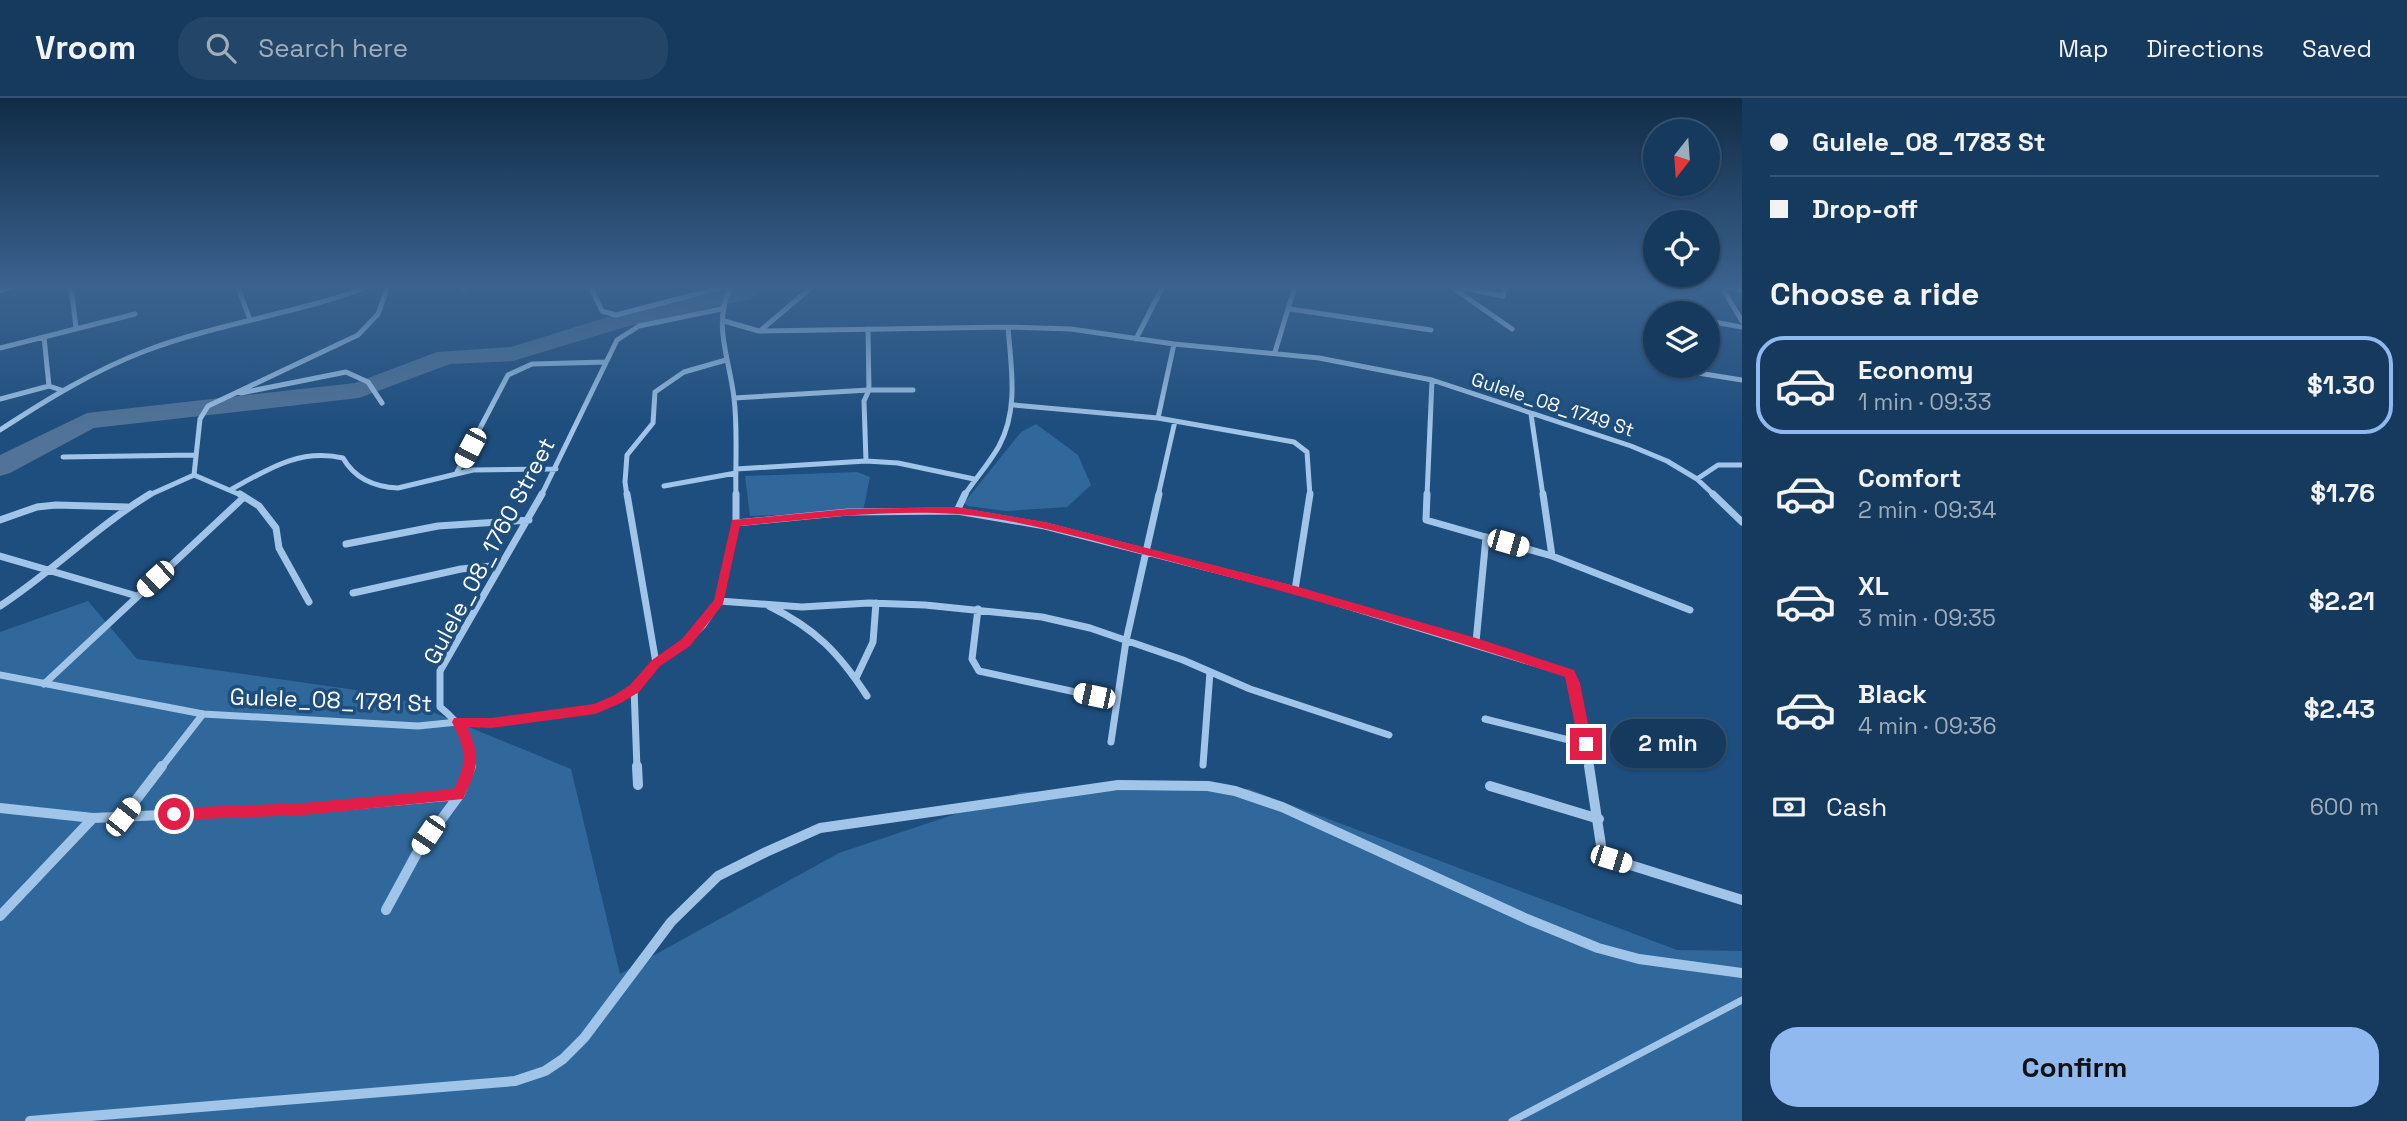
<!DOCTYPE html>
<html lang="en">
<head>
<meta charset="utf-8">
<style>
	:root { --surface:#163a5e; --page:#234567; --text:#f1f3f6; --muted:#9eadbc; --line:#355473; --accent:#90b9f0 }
	body { margin:0; font-family:"Space Grotesk",sans-serif; background:var(--page); color:var(--text); height:100vh; display:flex; flex-direction:column; font-size:26px; white-space:nowrap }
	* { box-sizing:border-box; margin:0 }
	p { font-size:23px; color:var(--muted) }
	.icon { flex:none; width:38px; height:38px; fill:none; stroke:currentColor; stroke-width:2; stroke-linecap:round; stroke-linejoin:round }
	.map { position:relative; flex:1; overflow:hidden }
	.sheet { display:flex; flex-direction:column; background:var(--surface); width:665px }
	.sheet>* { flex:none }
	.top-card { display:grid; align-content:center; height:154px; padding:0 28px; background:var(--surface) }
	.needle { width:46px; rotate:197deg }
	.fabs { position:absolute; left:1643px; top:21px; display:grid; gap:14px }
	.fabs a { display:grid; place-items:center; width:77px; height:77px; border-radius:50%; background:var(--surface); box-shadow:0 2px 5px #0004,0 0 0 2px var(--line); font-size:35px }
	.end { position:absolute; width:32px; height:32px; margin:-16px; border:9px solid #e11d48; background:#fff; box-shadow:0 0 0 4px #fff }
	.from { border-radius:50% }
	.bubble { position:absolute; height:49px; border-radius:24px; background:var(--surface); box-shadow:0 2px 5px #0004,0 0 0 2px var(--line); font-size:23px; font-weight:800; line-height:49px; text-align:center }
	.car { position:absolute; width:21px; height:42px; margin:-21px -10px; border-radius:9px; box-shadow:0 0 5px 2px #0007; background:linear-gradient(#fff 24%,#345 0 40%,#fff 0 76%,#345 0 86%,#fff 0) }
	.top-card b { display:flex; align-items:center; gap:24px; height:66px; font-size:26px }
	.top-card b+b { border-top:2px solid var(--line) }
	.top-card i { width:18px; height:18px; background:var(--text) }
	ul { padding:0; list-style:none }
	li { display:flex; align-items:center; gap:21px; height:98px; margin:0 14px 10px; padding:0 14px; border:4px solid transparent; border-radius:28px }
	li div { flex:1 }
	li b { display:block; font-size:26px }
	li em { font-style:normal; font-weight:800 }
	li.on { border-color:var(--accent) }
	li>.icon { width:63px; height:63px; stroke-width:1.5 }
	h2 { padding:0 28px; font-size:32px; line-height:84px }
	.pay { display:flex; align-items:center; gap:18px; height:77px; padding:0 28px; font-size:26px }
	.pay p { margin-inline-start:auto }
	.primary-button { display:flex; gap:14px; margin-top:auto; padding:14px 28px }
	.primary-button a { flex:1; height:80px; border-radius:28px; background:var(--accent); color:#111; font-size:28px; font-weight:800; line-height:80px; text-align:center }
	header { display:flex; align-items:center; gap:42px; box-sizing:border-box; height:98px; padding:0 35px; background:var(--surface); border-bottom:2px solid var(--line) }
	header strong { font-size:33px }
	nav { display:flex; gap:38px; margin-inline-start:auto; font-size:24px }
	.search { width:490px; height:63px; background:var(--page); display:flex; align-items:center; gap:18px; box-sizing:border-box; padding:0 24px; border-radius:28px; color:var(--muted); font-size:26px }
	main { display:flex; flex:1; min-height:0 }
	.map>svg:first-child { display:block }
	.green { fill:#30689c }
	.lines { fill:none; stroke-linecap:round; stroke-linejoin:round }
	.river { fill:#507397; fill-rule:evenodd }
	.lane { stroke:#a1c5e8; stroke-width:7 }
	.street-far2 { stroke:#a1c5e8; stroke-width:5 }
	.street-far1 { stroke:#a1c5e8; stroke-width:7 }
	.street { stroke:#a1c5e8; stroke-width:10 }
	.highway { fill:#fff; fill-rule:evenodd }
	.route { fill:#e11d48 }
	.labels { text-anchor:middle; stroke-width:7; stroke-linejoin:round; paint-order:stroke }
	.far-street-label { font-size:19px; fill:#fff; stroke:#1e4e7e }
	.street-label { font-size:23px; fill:#fff; stroke:#1e4e7e }
</style>
</head>
<body>
<header>
<strong>Vroom</strong>
<div class="search"><svg class="icon" aria-label="search" viewBox="0 0 24 24"><circle cx="10" cy="10" r="6"/><path d="M15 15l6 6"/></svg>Search here</div>
<nav><a>Map</a><a>Directions</a><a>Saved</a></nav>
</header>
<main>
<div class="map">
<svg width="1742" height="1023" viewBox="0 0 1742 1023">
	<rect width="100%" height="100%" fill="#1e4e7e"/>
	<path class="green" d="M1036,326L1078,357L1091,387L1067,409L1006,413L968,408L964,405L1021,334Z
		M857,374L870,379L863,413L750,418L745,378Z
		M88,503L137,561L391,597L571,671L620,876L839,755L1021,694L1249,691L1677,852L1742,853V1023H0V534Z"/>
	<g class="lines">
		<path class="river" d="M739,188H768L750,201L625,229L513,263L450,266L359,300L94,330L10,375L0,378V357L87,315L355,285L437,254L511,249L611,218Z"/>
		<path class="lane" d="M1512,1023L1742,902"/>
		<path class="street-far2" d="M71,188L76,230
			M590,188L602,213L616,217L727,188
			M730,188C713,231 729,257 734,300C738,332 735,366 736,398
			M1450,188L1512,231
			M1453,188L1503,198L1505,188
			M1721,188L1742,223
			M1722,188L1742,192
			M463,190L467,188
			M239,192L250,222
			M1290,211L1431,232
			M724,223L759,233L1008,229L1071,231L1174,246L1319,260L1432,282L1631,348L1667,363L1697,381L1718,367H1742
			M1708,223L1742,229
			M760,233L813,188
			M44,239L49,288L61,292
			M1136,241L1163,188
			M0,250L135,216
			M1275,254L1295,188
			M1698,275L1742,282
			M241,295L346,274L368,284L382,305
			M734,300L869,292L868,231
			M0,301L49,288
			M1014,307L1158,320L1294,344L1307,354L1310,398
			M1531,316L1543,398
			M1158,320L1174,246
			M0,332C46,302 93,273 145,253C218,225 297,216 370,188
			M63,359L195,357
			M866,363L864,303L869,292H913
			M736,371L866,363L898,365L974,381
			M457,374L508,277L532,266L606,264
			M194,377L200,321L208,308L358,237L378,216L388,188
			M194,377L243,398
			M1697,381L1715,398
			M664,388L736,375
			M232,391C268,371 300,350 343,360C355,381 374,389 398,390L473,372L556,371
			M147,398L194,377
			M541,398L617,242L639,228L721,211
			M627,398L625,384L627,357L653,325L655,294L684,274L726,262
			M964,398C975,381 989,366 999,348C1019,311 1011,269 1008,229
			M1158,398L1175,323
			M1427,398L1432,282"/>
		<path class="street-far1" d="M240,396L259,408L276,430L279,450L309,504
			M627,396L656,565
			M1427,396L1426,422L1552,458L1690,512
			M1543,396L1552,458
			M1713,396L1742,424
			M957,413L965,396
			M0,422L37,409L56,407L127,409
			M736,425L848,414L957,413L1045,428L1295,492L1570,576L1590,670
			M346,446L438,428L529,422
			M0,458L137,498
			M1295,492L1310,396
			M353,495L461,471L501,467
			M719,503L802,509L869,505L925,507L1042,519L1090,530L1183,562L1250,591L1389,637
			M0,508C52,474 96,429 150,396
			M769,508C816,531 839,555 867,598
			M978,511L972,561L979,573L1117,603
			M1476,544L1486,439
			M0,577L203,616L418,628L458,624L491,625L595,611L617,602L634,590L656,565L686,544L703,527L719,503L736,425V396
			M856,580L873,544L876,505
			M44,586L243,400
			M634,590L637,670
			M1485,621L1585,646
			M1111,644L1126,543L1159,396
			M1203,667L1210,574
			M161,670L203,616
			M471,670C474,644 460,625 440,609V573L542,396"/>
		<path class="street" d="M637,668L638,687
			M1589,668L1602,754L1611,761L1742,802
			M1490,688L1599,721
			M0,710L93,720L304,711L458,697
			M123,719L162,668
			M386,812L417,755L460,696L471,668
			M0,818L93,720
			M30,1023L515,983L545,973L563,961L584,940L671,824L718,778L766,754L820,730L1118,687L1208,688L1235,693L1282,709L1527,821L1598,850L1639,861L1742,875"/>
		<path class="highway" d="M0,188H20L0,195Z"/>
	</g>
	<linearGradient id="sky" x2="0" y2="1"><stop stop-color="#102b45"/><stop offset="0.57" stop-color="#3b638f"/><stop offset="1" stop-color="#3b638f" stop-opacity="0"/></linearGradient>
	<rect width="1742" height="331" fill="url(#sky)"/>
	<path class="route" d="M957,409L1045,424L1295,488L1476,540L1574,572L1580,585L1592,646L1586,652L1579,646L1565,579C1435,535 1302,498 1169,463C1099,445 1028,422 957,416C887,411 810,421 740,428L723,506L690,548L660,568L639,594L621,605L595,616L491,630L467,629C482,660 477,671 463,701L304,717L174,722L167,716L174,710L304,705L454,691C468,662 466,653 452,624L454,620H491L594,606L613,598L630,587L652,562L682,541L714,502L732,422L848,411Z"/>
	<g class="labels">
		<g class="far-street-label">
			<text transform="translate(1553 306) rotate(18)" y="7">Gulele_08_1749 St</text>
		</g>
		<g class="street-label">
			<text transform="translate(489 453) rotate(-62)" y="8">Gulele_08_1760 Street</text>
			<text transform="translate(331 602) rotate(2)" y="8">Gulele_08_1781 St</text>
		</g>
	</g>
</svg>
<div class="fabs">
<a><svg class="needle" viewBox="-14 -14 28 28"><path d="M0-13l5 13h-10z" fill="#e53935"/><path d="M0 13l5-13h-10z" fill="#9eadbc"/></svg></a>
<a><svg class="icon" aria-label="locate" viewBox="0 0 24 24"><circle cx="12" cy="12" r="6"/><path d="M12 2v4M12 18v4M2 12h4M18 12h4"/></svg></a>
<a><svg class="icon" aria-label="layers" viewBox="0 0 24 24"><path d="M12 4l9 5-9 5-9-5zM3 14l9 5 9-5"/></svg></a>
</div>
<i class="end from" style="left:174px;top:716px"></i>
<i class="end" style="left:1586px;top:646px"></i>
<div class="bubble" style="left:1610px;top:621px;width:116px">2 min</div>
<i class="car" style="left:470px;top:350px;rotate:208deg"></i>
<i class="car" style="left:1508px;top:445px;rotate:106deg"></i>
<i class="car" style="left:155px;top:481px;rotate:227deg"></i>
<i class="car" style="left:1094px;top:598px;rotate:282deg"></i>
<i class="car" style="left:123px;top:719px;rotate:38deg"></i>
<i class="car" style="left:428px;top:737px;rotate:214deg"></i>
<i class="car" style="left:1611px;top:761px;rotate:107deg"></i>
</div>
<section class="sheet">
<div class="top-card">
<b><i class="from"></i>Gulele_08_1783 St</b>
<b><i></i>Drop-off</b>
</div>
<h2>Choose a ride</h2>
<ul>
<li class="on"><svg class="icon" aria-label="car" viewBox="0 0 24 24"><path d="M5 17H2v-5l4-1 3-4h7l3 4 3 1v5h-3M9 17h6M6 11h13"/><circle cx="7" cy="17" r="2"/><circle cx="17" cy="17" r="2"/></svg><div><b>Economy</b><p>1 min · 09:33</p></div><em>$1.30</em></li>
<li><svg class="icon" aria-label="car" viewBox="0 0 24 24"><path d="M5 17H2v-5l4-1 3-4h7l3 4 3 1v5h-3M9 17h6M6 11h13"/><circle cx="7" cy="17" r="2"/><circle cx="17" cy="17" r="2"/></svg><div><b>Comfort</b><p>2 min · 09:34</p></div><em>$1.76</em></li>
<li><svg class="icon" aria-label="car" viewBox="0 0 24 24"><path d="M5 17H2v-5l4-1 3-4h7l3 4 3 1v5h-3M9 17h6M6 11h13"/><circle cx="7" cy="17" r="2"/><circle cx="17" cy="17" r="2"/></svg><div><b>XL</b><p>3 min · 09:35</p></div><em>$2.21</em></li>
<li><svg class="icon" aria-label="car" viewBox="0 0 24 24"><path d="M5 17H2v-5l4-1 3-4h7l3 4 3 1v5h-3M9 17h6M6 11h13"/><circle cx="7" cy="17" r="2"/><circle cx="17" cy="17" r="2"/></svg><div><b>Black</b><p>4 min · 09:36</p></div><em>$2.43</em></li>
</ul>
<div class="pay"><svg class="icon" aria-label="cash" viewBox="0 0 24 24"><path d="M3 7h18v10H3z"/><circle cx="12" cy="12" r="2"/></svg>Cash<p>600 m</p></div>
<div class="primary-button"><a>Confirm</a></div>
</section>
</main>
</body>
</html>
